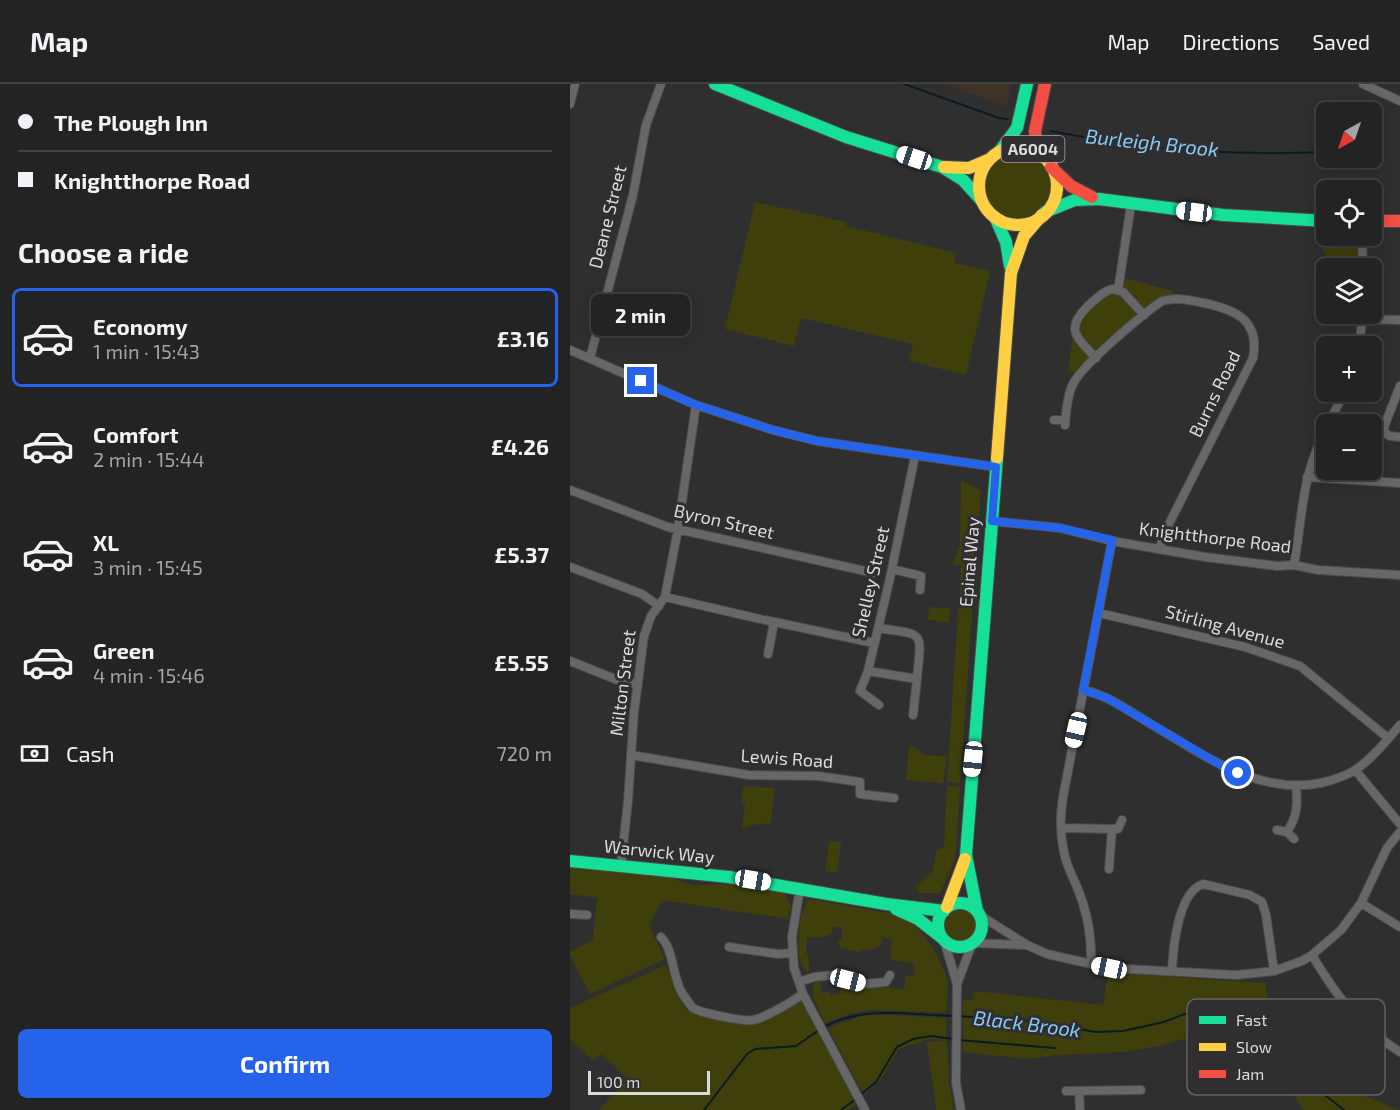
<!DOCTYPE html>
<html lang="en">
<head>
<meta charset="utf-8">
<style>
	:root { --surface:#242324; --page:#2c2b2c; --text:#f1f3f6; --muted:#a3a4a6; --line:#414041; --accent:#2563eb }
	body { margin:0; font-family:"Exo 2",sans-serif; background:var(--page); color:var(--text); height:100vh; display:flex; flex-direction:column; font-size:22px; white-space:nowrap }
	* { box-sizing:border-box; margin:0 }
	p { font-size:20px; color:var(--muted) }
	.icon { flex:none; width:33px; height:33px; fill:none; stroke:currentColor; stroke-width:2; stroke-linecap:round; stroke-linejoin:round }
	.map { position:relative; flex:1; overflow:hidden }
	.drawer { display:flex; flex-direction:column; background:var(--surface); width:570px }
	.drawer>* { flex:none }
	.top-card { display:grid; align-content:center; height:132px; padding:0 18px; background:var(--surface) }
	.needle { width:39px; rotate:220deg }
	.tools { position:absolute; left:746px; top:18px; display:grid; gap:12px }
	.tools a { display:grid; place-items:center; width:66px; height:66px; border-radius:9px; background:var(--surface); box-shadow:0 3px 15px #0003,0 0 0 2px var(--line); font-size:30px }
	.scale { position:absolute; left:18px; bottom:15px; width:122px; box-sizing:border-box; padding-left:6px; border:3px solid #dbdadc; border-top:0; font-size:16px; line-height:21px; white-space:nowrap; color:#dbdadc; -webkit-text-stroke:4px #302e31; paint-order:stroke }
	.end { position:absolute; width:27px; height:27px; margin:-14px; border:8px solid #2563eb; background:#fff; box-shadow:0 0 0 3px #fff }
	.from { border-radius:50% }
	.bubble { position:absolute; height:42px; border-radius:9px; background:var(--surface); box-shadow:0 3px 15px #0003,0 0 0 2px var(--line); font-size:20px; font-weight:700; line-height:42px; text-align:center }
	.car { position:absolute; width:18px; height:36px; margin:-18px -9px; border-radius:8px; box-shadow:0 0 4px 2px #0007; background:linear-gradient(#fff 24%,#345 0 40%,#fff 0 76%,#345 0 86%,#fff 0) }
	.top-card b { display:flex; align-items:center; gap:21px; height:57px; font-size:22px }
	.top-card b+b { border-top:2px solid var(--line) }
	.top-card i { width:15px; height:15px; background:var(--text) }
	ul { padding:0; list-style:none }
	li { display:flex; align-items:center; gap:18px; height:99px; margin:0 12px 9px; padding:0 6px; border:3px solid transparent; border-radius:9px }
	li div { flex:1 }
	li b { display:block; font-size:22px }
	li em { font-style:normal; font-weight:700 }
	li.current { border-color:var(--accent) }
	li>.icon { width:54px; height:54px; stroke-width:1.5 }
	h2 { padding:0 18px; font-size:27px; line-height:72px }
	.pay { display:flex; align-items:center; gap:15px; height:66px; padding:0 18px; font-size:22px }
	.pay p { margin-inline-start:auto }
	.button { display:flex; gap:12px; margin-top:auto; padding:12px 18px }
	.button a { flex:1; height:69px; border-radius:9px; background:var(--accent); color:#fff; font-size:24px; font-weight:700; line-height:69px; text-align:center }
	header { display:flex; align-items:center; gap:36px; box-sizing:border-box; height:84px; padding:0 30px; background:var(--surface); border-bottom:2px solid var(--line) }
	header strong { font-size:28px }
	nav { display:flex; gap:33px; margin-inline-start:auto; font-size:21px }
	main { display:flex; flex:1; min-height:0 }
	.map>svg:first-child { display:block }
	.medical { fill:#3f3227 }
	.green { fill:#3f3f0c }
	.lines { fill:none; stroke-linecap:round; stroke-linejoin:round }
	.stream { stroke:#091b25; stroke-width:2 }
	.street-casing { stroke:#4b4a4c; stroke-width:10 }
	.fast-casing { stroke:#4b4a4c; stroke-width:14 }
	.slow-casing { stroke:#4b4a4c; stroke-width:14 }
	.jam-casing { stroke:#4b4a4c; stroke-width:14 }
	.street { stroke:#676668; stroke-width:8 }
	.fast { stroke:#16e098; stroke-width:12 }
	.slow { stroke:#ffcf43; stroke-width:12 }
	.jam { stroke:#f24e42; stroke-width:12 }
	.route { stroke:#2563eb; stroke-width:8 }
	.labels { text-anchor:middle; stroke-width:6; stroke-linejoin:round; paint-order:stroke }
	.shield { fill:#302e31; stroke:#a8a6a9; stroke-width:1.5 }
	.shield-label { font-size:16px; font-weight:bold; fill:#dbdadc }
	.street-label { font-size:18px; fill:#dbdadc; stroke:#302e31 }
	.water-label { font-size:20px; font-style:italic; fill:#86ccf7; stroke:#302e31 }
	.key { fill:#302e31; stroke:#636264; stroke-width:1.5 }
	.key-label { font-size:16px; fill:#dbdadc }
</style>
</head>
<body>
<header>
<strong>Map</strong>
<nav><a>Map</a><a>Directions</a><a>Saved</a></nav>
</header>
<main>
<section class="drawer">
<div class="top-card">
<b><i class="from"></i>The Plough Inn</b>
<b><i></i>Knightthorpe Road</b>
</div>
<h2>Choose a ride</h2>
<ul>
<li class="current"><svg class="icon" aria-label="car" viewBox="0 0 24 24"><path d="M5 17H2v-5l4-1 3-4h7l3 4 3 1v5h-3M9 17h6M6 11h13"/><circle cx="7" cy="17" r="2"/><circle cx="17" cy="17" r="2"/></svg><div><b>Economy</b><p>1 min · 15:43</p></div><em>£3.16</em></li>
<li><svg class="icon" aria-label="car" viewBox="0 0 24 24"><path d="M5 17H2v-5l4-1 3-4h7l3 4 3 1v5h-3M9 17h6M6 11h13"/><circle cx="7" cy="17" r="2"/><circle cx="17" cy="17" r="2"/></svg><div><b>Comfort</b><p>2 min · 15:44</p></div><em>£4.26</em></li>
<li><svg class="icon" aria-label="car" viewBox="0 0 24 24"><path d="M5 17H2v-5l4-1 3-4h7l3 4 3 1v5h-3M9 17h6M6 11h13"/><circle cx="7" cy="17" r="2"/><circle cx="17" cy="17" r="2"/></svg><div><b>XL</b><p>3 min · 15:45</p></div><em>£5.37</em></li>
<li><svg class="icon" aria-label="car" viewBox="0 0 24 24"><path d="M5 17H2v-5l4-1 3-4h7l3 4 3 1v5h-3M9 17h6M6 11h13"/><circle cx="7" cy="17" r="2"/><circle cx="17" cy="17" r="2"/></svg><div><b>Green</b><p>4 min · 15:46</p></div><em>£5.55</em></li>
</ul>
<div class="pay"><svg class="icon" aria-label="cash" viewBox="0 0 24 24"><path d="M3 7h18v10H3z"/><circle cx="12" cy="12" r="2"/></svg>Cash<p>720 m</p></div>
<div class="button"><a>Confirm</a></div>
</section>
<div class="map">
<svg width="830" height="1026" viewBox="0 0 830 1026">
	<rect width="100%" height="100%" fill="#302f30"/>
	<path class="medical" d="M374,0H441L436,23Z"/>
	<path class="green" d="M415 101a33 33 0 1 1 66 0a33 33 0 1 1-66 0Z
		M185,118L277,138L276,142L386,169L384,179L420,187L396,291L339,277L343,260L231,234L224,262L155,245Z
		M751,141H756V152H786L788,154L786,184C781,184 775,185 771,184C754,178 747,156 751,141Z
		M550,193L602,207L606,214L592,217L510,290L498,287L505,237L531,210L548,206Z
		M391,396L411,407L390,699L377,698L391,481H383L390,460Z
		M359,523L380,525L379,539L358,536Z
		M339,663L346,664L355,671L377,672L373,699L336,696Z
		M173,702L205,704L201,739L183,741L172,745L175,720L171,719Z
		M377,702L390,703L385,776L370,809H350L345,803L362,788L367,766L374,764Z
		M259,757L271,758L267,789L255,787Z
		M0,784L99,793L121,801L159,800L214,809L221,820L218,835L92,816L79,841L95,875L20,910L0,871V868L23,856L27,814L0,810Z
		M239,815L318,829L337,836L345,842L362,862L374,886L378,900L376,929L301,926L282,929L255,939L243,913V901L248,895H257L250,900L252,909L258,908L260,912L271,909L268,900L263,901L262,897L267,896L286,902L334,905L336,891L344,892L345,880L322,876L320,870L322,856L313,853L311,862L300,866L291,865L290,868L271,864L267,858L272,855V844L264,842L261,850L249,854L237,853L236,870H238L240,889C221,883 228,826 239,815Z
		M373 841a17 17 0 1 1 34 0a17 17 0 1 1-34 0Z
		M96,881L117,928L124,924L182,936L233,910L290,1017L277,1026H29L58,995L31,970L23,977L0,955V924Z
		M538,889L695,899L698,918L722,938L746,970L767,992L787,1009L829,1026H734L696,973L674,960L650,951H628L593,961L555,968L487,971L458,975L393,968V916H403L404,907L533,921Z
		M308,930L376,934V956L359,955L329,965L311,995L294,1011L258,944L294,931Z
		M377,957L379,999L384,1026H366L357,958Z"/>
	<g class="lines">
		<path class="stream" d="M334,0L429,34L438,35
			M480,47C509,52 538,58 567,62C630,69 693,70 756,68
			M801,66L812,58
			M389,932L474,938L525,948L553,947L594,938L620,928L647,926L684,937L714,955L734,988L756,1012L774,1026
			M254,943C295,921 339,931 384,932
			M389,956L485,964
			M290,1011L306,998L327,963L343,955L361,952L383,955
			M134,1026L177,970L185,965L226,962L249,946
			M271,1026L286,1015"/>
		<defs>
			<path id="street" d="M793,0L830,17
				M0,20L5,0
				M792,152L793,184
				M548,206L561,121
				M793,235L830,236
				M789,262L793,230
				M0,266L126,321L203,346L247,357L426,383
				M20,274L63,111L76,41L91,0
				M526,274C507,254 494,245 518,222C526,215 532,208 542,205L553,208L574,231
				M830,302L814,343L815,349L820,352L830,353
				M484,336H495
				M758,340L775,308
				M495,341C496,329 497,311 503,300C512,281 574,229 592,217C607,213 619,216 634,219C666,226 690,236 683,274L604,430L593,452L590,465
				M737,393L830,399
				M0,406L98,443L304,489
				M422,437L490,444L542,457L635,473L707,482L724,481L748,486L830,491
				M724,481C733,429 731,394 756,345
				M0,483L72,510L89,522
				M322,485L351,492L350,506
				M95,513L190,535
				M529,529L675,563L730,582L818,654
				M195,536L304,559
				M198,570L204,538
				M0,577L50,597L68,600
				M298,587L347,595C351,547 357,551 308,544
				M513,606C537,611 558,626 579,639C631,669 687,712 751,699C762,696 775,693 785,686C802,675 816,657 830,641
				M309,621L290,607L298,587L320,494L345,372
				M343,631L347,595
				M61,671L179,691L248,692L290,698V710L324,714
				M785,686L830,740
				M491,744L548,745L552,736
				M707,746L717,748L724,755
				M717,748C727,733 728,720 726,702
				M51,781L58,717L64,628L74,552L81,532L95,513L108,445L126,321
				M539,785L542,745
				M230,804L222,853L224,884L233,910L295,1026
				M791,819L830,843
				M0,830L17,831
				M411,832L457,861L477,870L539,884L666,891L704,887L732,877L742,871L771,846L791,819L817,764L830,748
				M91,853C104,866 102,892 112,909C115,913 120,921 123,924C131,929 174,938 183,936C197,933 221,918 233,910
				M374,856L387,900
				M404,859L456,861
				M159,863L208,870L222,869
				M742,871C767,913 789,942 830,968
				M521,880C522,852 518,829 507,803C502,791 496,781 494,768C490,750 490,731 493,713L542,457
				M602,887C603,864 608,808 633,800L680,811L692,818L696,831L704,887
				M229,898L244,893L263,891L294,900L316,898L320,891
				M496,1007L571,1006
				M509,1007L510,1026
				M391,1026L386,999L387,900L402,860"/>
			<path id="fast" d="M145,0L276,53L372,83L393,96L412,117
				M429,68L447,44L457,0
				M475,128L505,116L529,115L653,131L756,137
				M425,133L436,158L440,182
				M0,777L159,793L316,820L374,827
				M368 841a22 22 0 1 1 44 0a22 22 0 1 1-44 0Z
				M326,825L348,835L371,853
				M407,827L396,771L427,374"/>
			<path id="slow" d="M409 102a39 39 0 1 1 78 0a39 39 0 1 1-78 0Z
				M374,83L399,84L420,75
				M427,374L441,189L454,152L472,131
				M377,823L395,775"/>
			<path id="jam" d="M475,0L465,47L466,55L475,73
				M481,83L501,102L522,113
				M801,137H830"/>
		</defs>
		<use href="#street" class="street-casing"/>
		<use href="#fast" class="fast-casing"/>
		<use href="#slow" class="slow-casing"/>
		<use href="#jam" class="jam-casing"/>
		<use href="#street" class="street"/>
		<use href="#fast" class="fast"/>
		<use href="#slow" class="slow"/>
		<use href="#jam" class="jam"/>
	</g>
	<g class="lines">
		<path class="route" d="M71,297L126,321L203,346L247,357L426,383L422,437L490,444L542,456L513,606L537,614L654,683L668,689"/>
	</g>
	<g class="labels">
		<rect class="shield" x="431.5" y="52" width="63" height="26" rx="4.5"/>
		<g class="shield-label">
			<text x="463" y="71">A6004</text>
		</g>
		<g class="street-label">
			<text transform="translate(38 133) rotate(-76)" y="6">Deane Street</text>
			<text transform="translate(645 310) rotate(-64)" y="6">Burns Road</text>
			<text transform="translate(154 438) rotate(13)" y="6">Byron Street</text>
			<text transform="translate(645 454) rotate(7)" y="6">Knightthorpe Road</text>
			<text transform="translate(400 478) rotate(-85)" y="6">Epinal Way</text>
			<text transform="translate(301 498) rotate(-77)" y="6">Shelley Street</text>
			<text transform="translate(655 543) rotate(15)" y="6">Stirling Avenue</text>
			<text transform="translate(53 599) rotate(-83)" y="6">Milton Street</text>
			<text transform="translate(217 675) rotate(4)" y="6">Lewis Road</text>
			<text transform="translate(89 768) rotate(6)" y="6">Warwick Way</text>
		</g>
		<g class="water-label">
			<text transform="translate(582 59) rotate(6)" y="7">Burleigh Brook</text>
			<text transform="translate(457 940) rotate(7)" y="7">Black Brook</text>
		</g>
	</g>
	<rect x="617" y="915" width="198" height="96" rx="9" class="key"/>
	<rect x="629" y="932" width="27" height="8" fill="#16e098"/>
	<rect x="629" y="959" width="27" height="8" fill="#ffcf43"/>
	<rect x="629" y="986" width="27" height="8" fill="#f24e42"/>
	<g class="key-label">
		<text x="666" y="942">Fast</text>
		<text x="666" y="969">Slow</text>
		<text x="666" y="996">Jam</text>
	</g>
</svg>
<div class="tools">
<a><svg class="needle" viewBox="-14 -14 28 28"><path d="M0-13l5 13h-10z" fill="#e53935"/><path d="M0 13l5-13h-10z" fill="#a3a4a6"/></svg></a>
<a><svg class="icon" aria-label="locate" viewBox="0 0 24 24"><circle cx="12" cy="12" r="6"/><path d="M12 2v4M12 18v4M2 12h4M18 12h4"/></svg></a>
<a><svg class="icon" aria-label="layers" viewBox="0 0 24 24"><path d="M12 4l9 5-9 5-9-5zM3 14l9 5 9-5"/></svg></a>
<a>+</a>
<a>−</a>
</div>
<div class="scale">100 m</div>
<i class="end from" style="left:668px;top:689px"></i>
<i class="end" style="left:71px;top:297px"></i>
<div class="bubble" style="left:21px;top:210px;width:99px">2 min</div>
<i class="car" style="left:344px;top:74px;rotate:288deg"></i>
<i class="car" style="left:624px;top:128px;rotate:277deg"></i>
<i class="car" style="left:506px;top:646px;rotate:193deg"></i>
<i class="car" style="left:403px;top:675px;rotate:186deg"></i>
<i class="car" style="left:183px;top:796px;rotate:99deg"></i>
<i class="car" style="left:539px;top:884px;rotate:282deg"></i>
<i class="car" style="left:278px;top:896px;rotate:104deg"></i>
</div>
</main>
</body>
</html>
